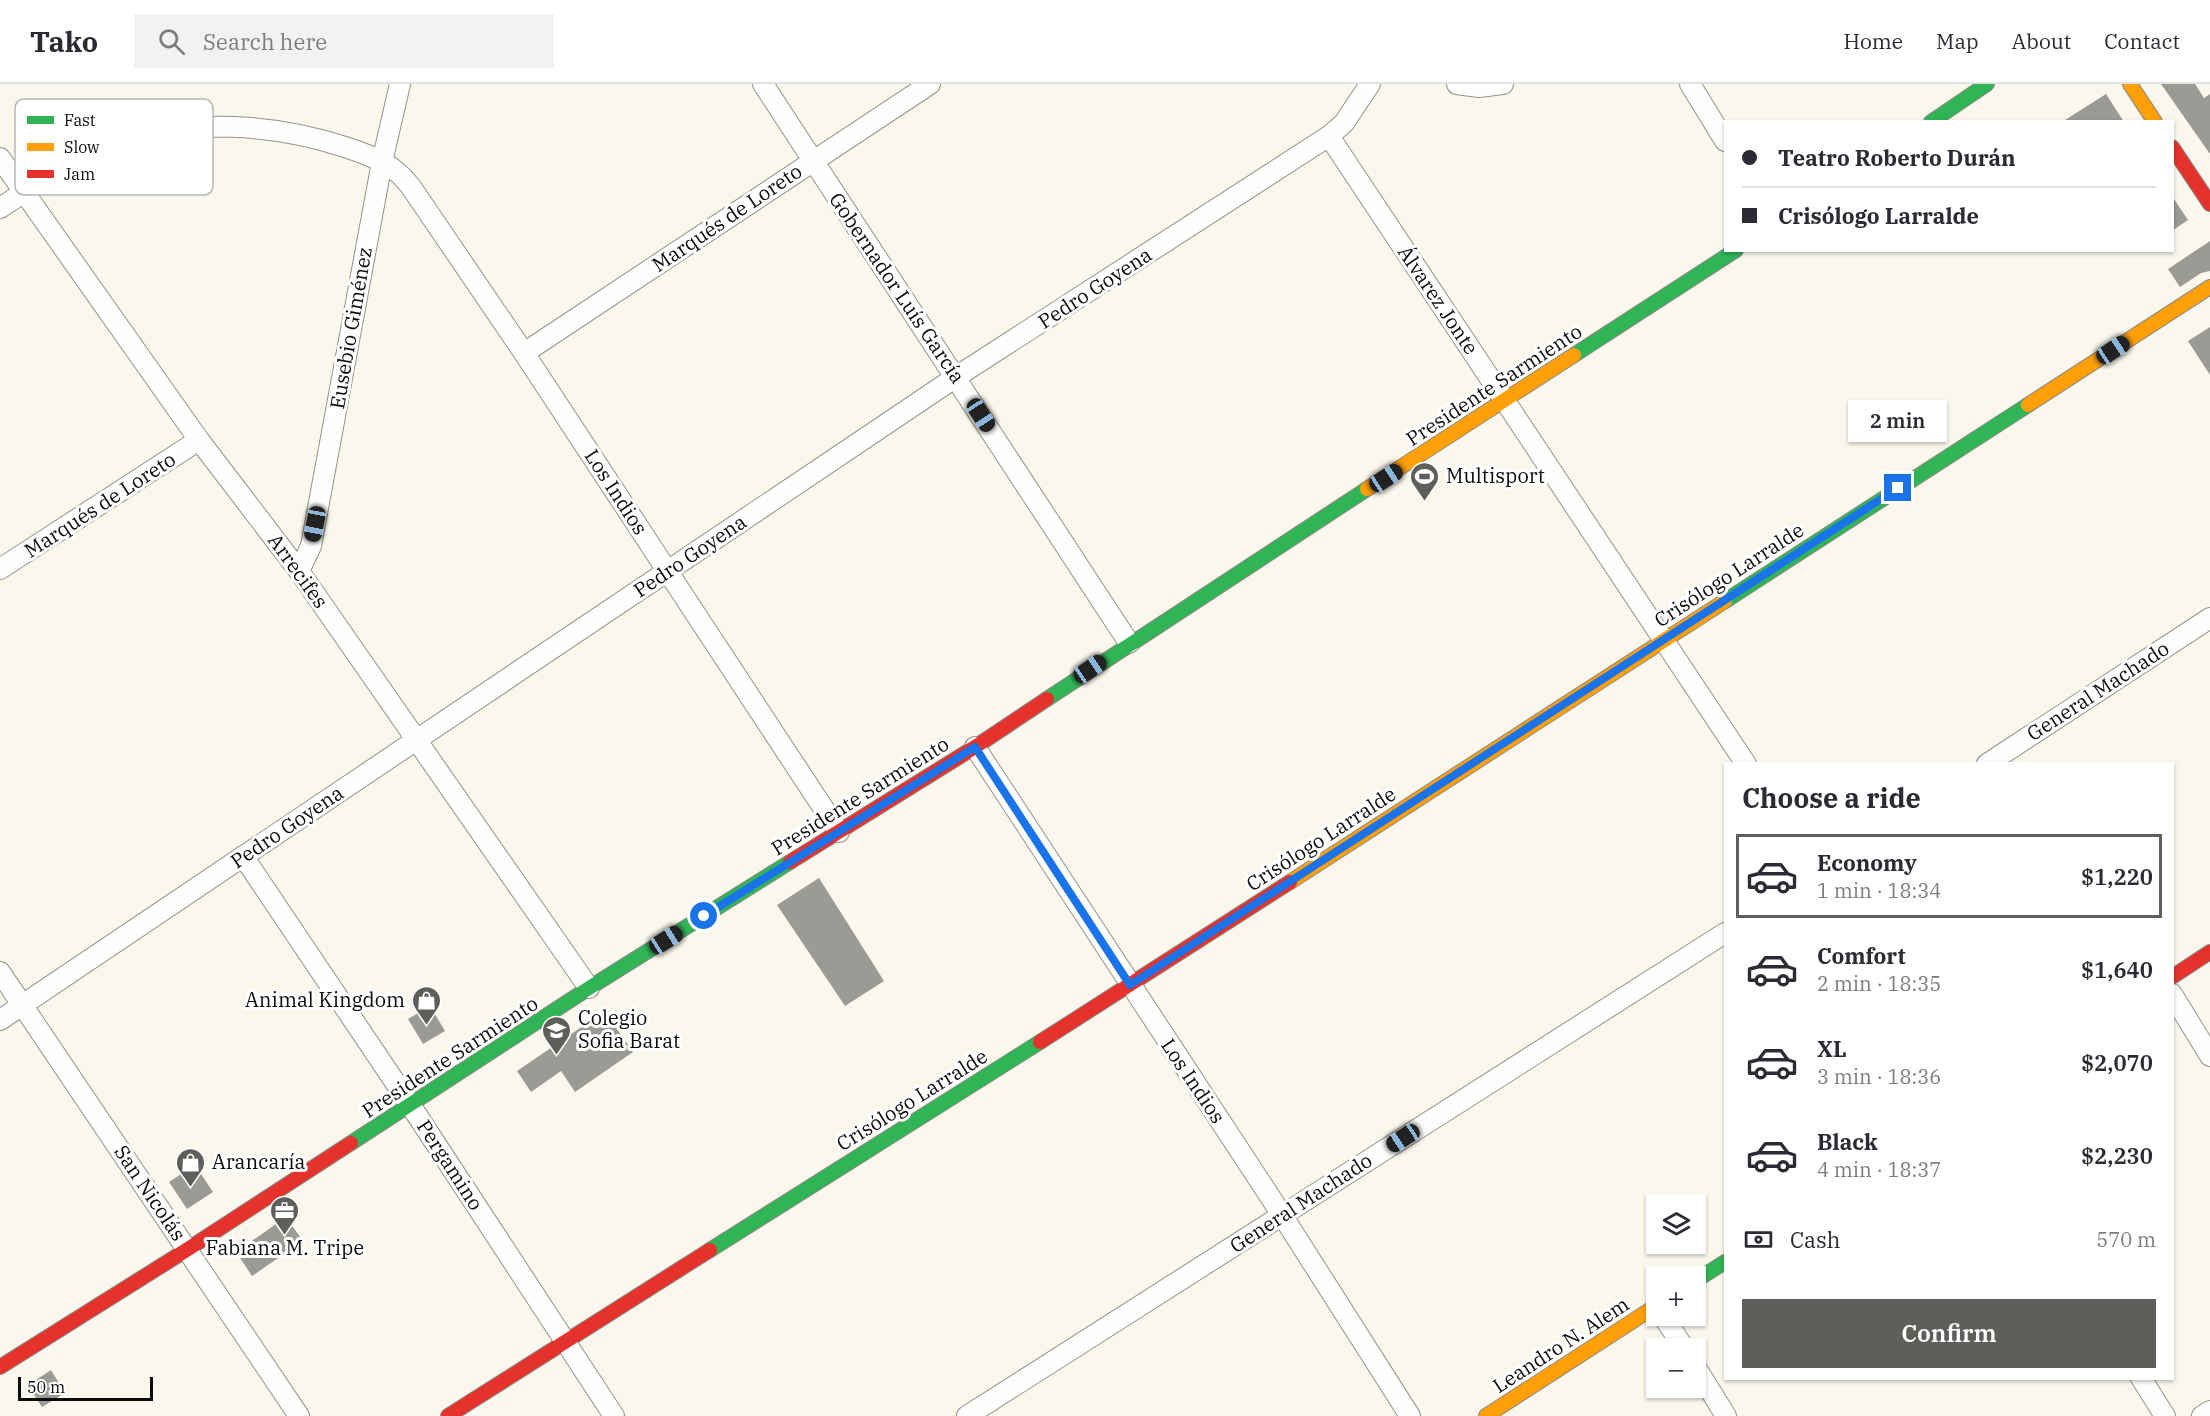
<!DOCTYPE html>
<html lang="en">
<head>
<meta charset="utf-8">
<style>
	:root { --surface:#fff; --page:#f2f2f3; --text:#2b2b33; --muted:#7c7c81; --line:#e1e1e2; --accent:#5f5e5a }
	body { margin:0; font-family:"IBM Plex Serif",serif; background:var(--page); color:var(--text); height:100vh; display:flex; flex-direction:column; font-size:22px; white-space:nowrap }
	* { box-sizing:border-box; margin:0 }
	p { font-size:20px; color:var(--muted) }
	.icon { flex:none; width:33px; height:33px; fill:none; stroke:currentColor; stroke-width:2; stroke-linecap:round; stroke-linejoin:round }
	.map { position:relative; flex:1; overflow:hidden }
	.side { position:absolute; left:1724px; top:678px; width:450px; height:618px; display:flex; flex-direction:column; background:var(--surface); border-radius:0px; box-shadow:0 2px 4px #0004 }
	.side>* { flex:none }
	.banner { position:absolute; left:1724px; top:36px; width:450px; height:132px; border-radius:0px; box-shadow:0 2px 4px #0004; display:grid; align-content:center; height:132px; padding:0 18px; background:var(--surface) }
	.buttons { position:absolute; left:1646px; top:1110px; display:grid; gap:12px }
	.buttons a { display:grid; place-items:center; width:60px; height:60px; border-radius:0px; background:var(--surface); box-shadow:0 2px 4px #0004; font-size:30px }
	.scale { position:absolute; left:18px; bottom:15px; width:135px; box-sizing:border-box; padding-left:6px; border:3px solid #0b0b0b; border-top:0; font-size:16px; line-height:21px; white-space:nowrap; color:#0b0b0b; -webkit-text-stroke:4px #fff; paint-order:stroke }
	.end { position:absolute; width:27px; height:27px; margin:-14px; border:8px solid #1a73e8; background:#fff; box-shadow:0 0 0 3px #fff }
	.from { border-radius:50% }
	.bubble { position:absolute; height:42px; border-radius:0px; background:var(--surface); box-shadow:0 2px 4px #0004; font-size:20px; font-weight:600; line-height:42px; text-align:center }
	.car { position:absolute; width:18px; height:36px; margin:-18px -9px; border-radius:8px; box-shadow:0 0 4px 2px #0007; background:linear-gradient(#222 24%,#8ab4d8 0 40%,#222 0 76%,#8ab4d8 0 86%,#222 0) }
	.banner b { display:flex; align-items:center; gap:21px; height:57px; font-size:22px }
	.banner b+b { border-top:2px solid var(--line) }
	.banner i { width:15px; height:15px; background:var(--text) }
	ul { padding:0; list-style:none }
	li { display:flex; align-items:center; gap:18px; height:84px; margin:0 12px 9px; padding:0 6px; border:3px solid transparent; border-radius:0px }
	li div { flex:1 }
	li b { display:block; font-size:22px }
	li em { font-style:normal; font-weight:600 }
	li.active { border-color:var(--accent) }
	li>.icon { width:54px; height:54px; stroke-width:1.5 }
	h2 { padding:0 18px; font-size:27px; line-height:72px }
	.pay { display:flex; align-items:center; gap:15px; height:66px; padding:0 18px; font-size:22px }
	.pay p { margin-inline-start:auto }
	.action { display:flex; gap:12px; margin-top:auto; padding:12px 18px }
	.action a { flex:1; height:69px; border-radius:0px; background:var(--accent); color:#fff; font-size:24px; font-weight:600; line-height:69px; text-align:center }
	header { display:flex; align-items:center; gap:36px; box-sizing:border-box; height:84px; padding:0 30px; background:var(--surface); border-bottom:2px solid var(--line) }
	header strong { font-size:28px }
	nav { display:flex; gap:33px; margin-inline-start:auto; font-size:21px }
	.search { width:420px; height:54px; background:var(--page); display:flex; align-items:center; gap:15px; box-sizing:border-box; padding:0 21px; border-radius:0px; color:var(--muted); font-size:22px }
	.map>svg:first-child { display:block }
	.building { fill:#9c9a94 }
	.lines { fill:none; stroke-linecap:round; stroke-linejoin:round }
	.street-casing { stroke:#93928d; stroke-width:22 }
	.fast-casing { stroke:#898883; stroke-width:16 }
	.slow-casing { stroke:#898883; stroke-width:16 }
	.jam-casing { stroke:#898883; stroke-width:16 }
	.street { stroke:#fefefc; stroke-width:20 }
	.fast { stroke:#30b455; stroke-width:14 }
	.slow { stroke:#ff9f0a; stroke-width:14 }
	.jam { stroke:#e5322d; stroke-width:14 }
	.route { stroke:#1a73e8; stroke-width:8 }
	.labels { text-anchor:middle; stroke-width:6; stroke-linejoin:round; paint-order:stroke }
	.street-label { font-size:20px; fill:#0b0b0b; stroke:#fff }
	.poi-label { font-size:20px; fill:#0b0b0b; stroke:#fff; text-anchor:start }
	.key { fill:#fff; stroke:#b6b6b6; stroke-width:1.5 }
	.key-label { font-size:16px; fill:#0b0b0b }
</style>
</head>
<body>
<header>
<strong>Tako</strong>
<div class="search"><svg class="icon" aria-label="search" viewBox="0 0 24 24"><circle cx="10" cy="10" r="6"/><path d="M15 15l6 6"/></svg>Search here</div>
<nav><a>Home</a><a>Map</a><a>About</a><a>Contact</a></nav>
</header>
<div class="map">
<svg width="2210" height="1332" viewBox="0 0 2210 1332">
	<rect width="100%" height="100%" fill="#faf8ed"/>
	<path class="building" d="M2161,0H2195L2204,14L2210,10V70Z
		M2106,10L2124,38H2062Z
		M2172,112L2188,136L2172,147Z
		M2210,157V187L2201,189L2180,203L2168,185Z
		M2210,243V291L2188,257Z
		M819,794L884,897L845,922L777,821Z
		M430,922L445,947L423,960L408,935Z
		M610,935L633,968L575,1008L561,987L531,1008L517,987L583,942L602,941Z
		M195,1081L213,1108L187,1125L169,1098Z
		M286,1133L303,1157L252,1192L236,1168Z
		M51,1286L65,1309L42,1323L28,1301Z"/>
	<g class="lines">
		<defs>
			<path id="street" d="M763,0L1129,559
				M1457,0L1479,3L1503,0
				M1690,0L1725,57
				M1329,52L1746,680
				M0,74L199,356L299,487L589,904
				M0,124C38,99 76,72 120,58C191,34 275,40 345,63C363,69 384,76 398,89C403,93 407,98 411,103L524,269L839,748
				M524,269L930,0
				M0,485L199,356
				M299,487L311,462L382,78L400,0
				M975,663L1282,1131L1410,1332
				M1987,680L2210,534
				M243,772L411,1022L614,1332
				M0,888L299,1332
				M2172,910L2210,972
				M0,936L956,293L1329,52L1344,39L1370,0
				M1663,1232L1684,1264
				M1695,1282L1726,1332
				M2141,1294L2165,1332
				M967,1332L1725,849
				M2202,1332L2210,1327"/>
			<path id="fast" d="M1931,38L1987,0
				M1574,271L1736,166
				M1725,517L2028,321
				M1047,615L1367,405
				M351,1059L589,904L790,778
				M710,1166L1040,958
				M1695,1197L1725,1178"/>
			<path id="slow" d="M2130,0L2155,38
				M2028,321L2210,203
				M1367,405L1574,271
				M1290,798L1725,517
				M1486,1332L1656,1222"/>
			<path id="jam" d="M2172,63L2210,120
				M790,778L975,663L1047,615
				M2172,893L2210,868
				M1040,958L1290,798
				M0,1283L188,1165L351,1059
				M448,1332L710,1166"/>
		</defs>
		<use href="#street" class="street-casing"/>
		<use href="#fast" class="fast-casing"/>
		<use href="#slow" class="slow-casing"/>
		<use href="#jam" class="jam-casing"/>
		<use href="#street" class="street"/>
		<use href="#fast" class="fast"/>
		<use href="#slow" class="slow"/>
		<use href="#jam" class="jam"/>
	</g>
	<g class="lines">
		<path class="route" d="M704,832L975,663L1130,901L1898,404"/>
	</g>
	<defs>
		<symbol id="stadium-pin" viewBox="-11 -11 22 30"><path d="M0 17L-7.5 6A9.5 9.5 0 1 1 7.5 6Z" fill="#5f5e5a" stroke="#fff"/><path d="M0-5a6.5 5 0 1 0 0 10a6.5 5 0 1 0 0-10ZM-3.5-1.8h7v3.6h-7Z" fill="#fff"/></symbol>
		<symbol id="shop-pin" viewBox="-11 -11 22 30"><path d="M0 17L-7.5 6A9.5 9.5 0 1 1 7.5 6Z" fill="#5f5e5a" stroke="#fff"/><path d="M-5-2.5h2.3a2.7 3.5 0 0 1 5.4 0H5L5.5 6h-11ZM-1.5-2.5h3a1.5 2.3 0 0 0-3 0Z" fill="#fff"/></symbol>
		<symbol id="school-pin" viewBox="-11 -11 22 30"><path d="M0 17L-7.5 6A9.5 9.5 0 1 1 7.5 6Z" fill="#5f5e5a" stroke="#fff"/><path d="M0-5L7-2L0 1L-7-2ZM-4 1L0 2.5L4 1V4Q0 6-4 4Z" fill="#fff"/></symbol>
		<symbol id="office-pin" viewBox="-11 -11 22 30"><path d="M0 17L-7.5 6A9.5 9.5 0 1 1 7.5 6Z" fill="#5f5e5a" stroke="#fff"/><path d="M-6-3h4V-5.5h4V-3h4V5H-6ZM-1-4.5V-3h2v-1.5ZM-6 0V1H6V0Z" fill="#fff"/></symbol>
	</defs>
	<g fill-rule="evenodd">
		<use href="#stadium-pin" x="1408" y="376" width="33" height="45"/>
		<use href="#shop-pin" x="410" y="900" width="33" height="45"/>
		<use href="#school-pin" x="540" y="930" width="33" height="45"/>
		<use href="#shop-pin" x="174" y="1062" width="33" height="45"/>
		<use href="#office-pin" x="268" y="1110" width="33" height="45"/>
	</g>
	<g class="labels">
		<g class="street-label">
			<text transform="translate(727 134) rotate(-34)" y="7">Marqués de Loreto</text>
			<text transform="translate(897 204) rotate(56)" y="7">Gobernador Luís García</text>
			<text transform="translate(1095 204) rotate(-33)" y="7">Pedro Goyena</text>
			<text transform="translate(1438 216) rotate(56)" y="7">Álvarez Jonte</text>
			<text transform="translate(351 244) rotate(-80)" y="7">Eusebio Giménez</text>
			<text transform="translate(1494 301) rotate(-33)" y="7">Presidente Sarmiento</text>
			<text transform="translate(616 408) rotate(57)" y="7">Los Indios</text>
			<text transform="translate(100 421) rotate(-33)" y="7">Marqués de Loreto</text>
			<text transform="translate(690 472) rotate(-34)" y="7">Pedro Goyena</text>
			<text transform="translate(298 487) rotate(54)" y="7">Arrecifes</text>
			<text transform="translate(1729 491) rotate(-33)" y="7">Crisólogo Larralde</text>
			<text transform="translate(2098 607) rotate(-33)" y="7">General Machado</text>
			<text transform="translate(860 712) rotate(-32)" y="7">Presidente Sarmiento</text>
			<text transform="translate(287 743) rotate(-34)" y="7">Pedro Goyena</text>
			<text transform="translate(1321 755) rotate(-33)" y="7">Crisólogo Larralde</text>
			<text transform="translate(450 973) rotate(-33)" y="7">Presidente Sarmiento</text>
			<text transform="translate(1193 997) rotate(56)" y="7">Los Indios</text>
			<text transform="translate(912 1016) rotate(-32)" y="7">Crisólogo Larralde</text>
			<text transform="translate(450 1081) rotate(57)" y="7">Pergamino</text>
			<text transform="translate(150 1109) rotate(56)" y="7">San Nicolás</text>
			<text transform="translate(1301 1119) rotate(-33)" y="7">General Machado</text>
			<text transform="translate(1561 1261) rotate(-33)" y="7">Leandro N. Alem</text>
		</g>
		<g class="poi-label">
			<text x="1446" y="399">Multisport</text>
			<text x="405" y="923" text-anchor="end">Animal Kingdom</text>
			<text x="578" y="941">Colegio<tspan x="578" dy="23">Sofia Barat</tspan></text>
			<text x="212" y="1085">Arancaría</text>
			<text x="285" y="1171" text-anchor="middle">Fabiana M. Tripe</text>
		</g>
	</g>
	<rect x="15" y="15" width="198" height="96" rx="9" class="key"/>
	<rect x="27" y="32" width="27" height="8" fill="#30b455"/>
	<rect x="27" y="59" width="27" height="8" fill="#ff9f0a"/>
	<rect x="27" y="86" width="27" height="8" fill="#e5322d"/>
	<g class="key-label">
		<text x="64" y="42">Fast</text>
		<text x="64" y="69">Slow</text>
		<text x="64" y="96">Jam</text>
	</g>
</svg>
<div class="buttons">
<a><svg class="icon" aria-label="layers" viewBox="0 0 24 24"><path d="M12 4l9 5-9 5-9-5zM3 14l9 5 9-5"/></svg></a>
<a>+</a>
<a>−</a>
</div>
<div class="scale">50 m</div>
<i class="end from" style="left:704px;top:832px"></i>
<i class="end" style="left:1898px;top:404px"></i>
<div class="bubble" style="left:1848px;top:316px;width:99px">2 min</div>
<i class="car" style="left:2113px;top:266px;rotate:57deg"></i>
<i class="car" style="left:981px;top:331px;rotate:147deg"></i>
<i class="car" style="left:1386px;top:394px;rotate:57deg"></i>
<i class="car" style="left:315px;top:440px;rotate:191deg"></i>
<i class="car" style="left:1090px;top:585px;rotate:56deg"></i>
<i class="car" style="left:666px;top:856px;rotate:58deg"></i>
<i class="car" style="left:1403px;top:1054px;rotate:237deg"></i>
<div class="banner">
<b><i class="from"></i>Teatro Roberto Durán</b>
<b><i></i>Crisólogo Larralde</b>
</div>
<section class="side">
<h2>Choose a ride</h2>
<ul>
<li class="active"><svg class="icon" aria-label="car" viewBox="0 0 24 24"><path d="M5 17H2v-5l4-1 3-4h7l3 4 3 1v5h-3M9 17h6M6 11h13"/><circle cx="7" cy="17" r="2"/><circle cx="17" cy="17" r="2"/></svg><div><b>Economy</b><p>1 min · 18:34</p></div><em>$1,220</em></li>
<li><svg class="icon" aria-label="car" viewBox="0 0 24 24"><path d="M5 17H2v-5l4-1 3-4h7l3 4 3 1v5h-3M9 17h6M6 11h13"/><circle cx="7" cy="17" r="2"/><circle cx="17" cy="17" r="2"/></svg><div><b>Comfort</b><p>2 min · 18:35</p></div><em>$1,640</em></li>
<li><svg class="icon" aria-label="car" viewBox="0 0 24 24"><path d="M5 17H2v-5l4-1 3-4h7l3 4 3 1v5h-3M9 17h6M6 11h13"/><circle cx="7" cy="17" r="2"/><circle cx="17" cy="17" r="2"/></svg><div><b>XL</b><p>3 min · 18:36</p></div><em>$2,070</em></li>
<li><svg class="icon" aria-label="car" viewBox="0 0 24 24"><path d="M5 17H2v-5l4-1 3-4h7l3 4 3 1v5h-3M9 17h6M6 11h13"/><circle cx="7" cy="17" r="2"/><circle cx="17" cy="17" r="2"/></svg><div><b>Black</b><p>4 min · 18:37</p></div><em>$2,230</em></li>
</ul>
<div class="pay"><svg class="icon" aria-label="cash" viewBox="0 0 24 24"><path d="M3 7h18v10H3z"/><circle cx="12" cy="12" r="2"/></svg>Cash<p>570 m</p></div>
<div class="action"><a>Confirm</a></div>
</section>
</div>
</body>
</html>
